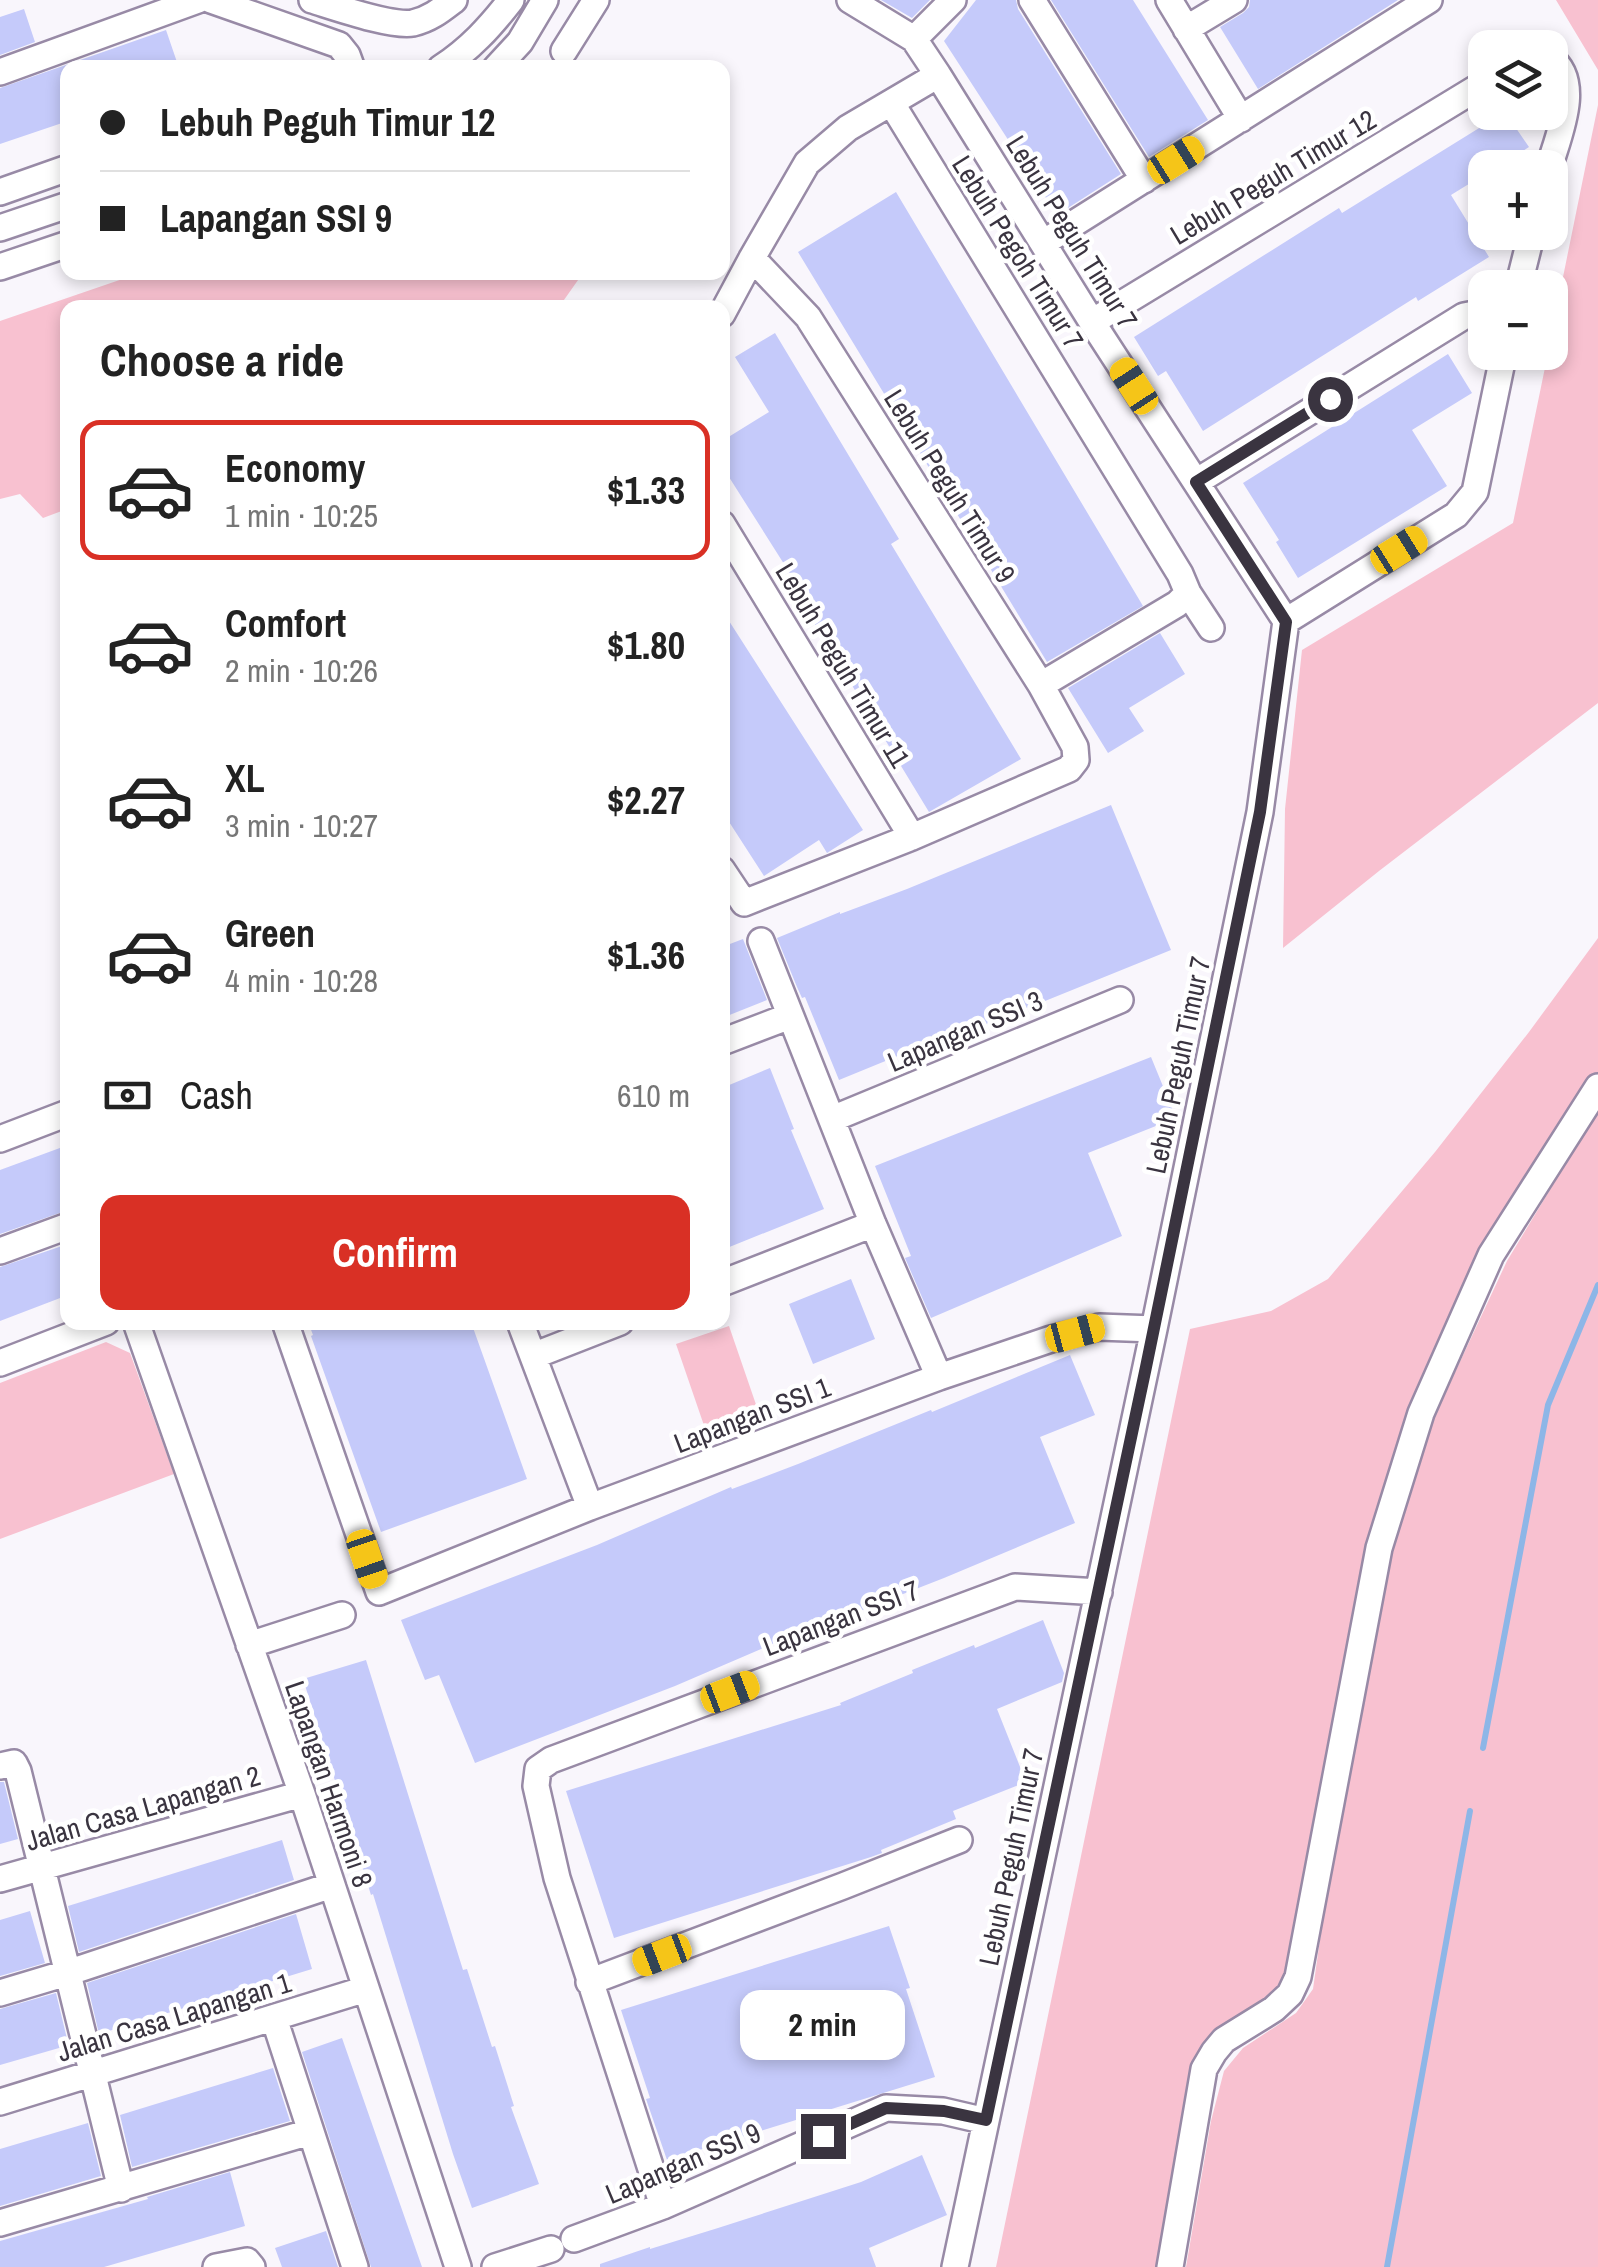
<!DOCTYPE html>
<html lang="en">
<head>
<meta charset="utf-8">
<style>
	:root { --surface:#fff; --page:#f2f2f2; --text:#222; --muted:#767676; --line:#e0e0e0; --accent:#d93025 }
	body { margin:0; font-family:"Archivo Narrow",sans-serif; background:var(--page); color:var(--text); height:100vh; display:flex; flex-direction:column; font-size:38px; white-space:nowrap }
	* { box-sizing:border-box; margin:0 }
	p { font-size:32px; color:var(--muted) }
	.icon { flex:none; width:55px; height:55px; fill:none; stroke:currentColor; stroke-width:2; stroke-linecap:round; stroke-linejoin:round }
	.map { position:relative; flex:1; overflow:hidden }
	.sheet { position:absolute; left:60px; top:300px; width:670px; height:1030px; display:flex; flex-direction:column; background:var(--surface); border-radius:20px; box-shadow:0 5px 15px #0003 }
	.sheet>* { flex:none }
	.guide { position:absolute; left:60px; top:60px; width:670px; height:220px; border-radius:20px; box-shadow:0 5px 15px #0003; display:grid; align-content:center; height:220px; padding:0 40px; background:var(--surface) }
	.tools { position:absolute; left:1468px; top:30px; display:grid; gap:20px }
	.tools a { display:grid; place-items:center; width:100px; height:100px; border-radius:20px; background:var(--surface); box-shadow:0 5px 15px #0003; font-size:50px }
	.end { position:absolute; width:45px; height:45px; margin:-22px; border:12px solid #3a3440; background:#fff; box-shadow:0 0 0 5px #fff }
	.from { border-radius:50% }
	.bubble { position:absolute; height:70px; border-radius:20px; background:var(--surface); box-shadow:0 5px 15px #0003; font-size:32px; font-weight:700; line-height:70px; text-align:center }
	.car { position:absolute; width:30px; height:60px; margin:-30px -15px; border-radius:12px; box-shadow:0 0 8px 2px #0007; background:linear-gradient(#f5c518 24%,#345 0 40%,#f5c518 0 76%,#345 0 86%,#f5c518 0) }
	.guide b { display:flex; align-items:center; gap:35px; height:95px; font-size:38px }
	.guide b+b { border-top:2px solid var(--line) }
	.guide i { width:25px; height:25px; background:var(--text) }
	ul { padding:0; list-style:none }
	li { display:flex; align-items:center; gap:30px; height:140px; margin:0 20px 15px; padding:0 20px; border:5px solid transparent; border-radius:20px }
	li div { flex:1 }
	li b { display:block; font-size:38px }
	li em { font-style:normal; font-weight:700 }
	li.active { border-color:var(--accent) }
	li>.icon { width:90px; height:90px; stroke-width:1.5 }
	h2 { padding:0 40px; font-size:45px; line-height:120px }
	.pay { display:flex; align-items:center; gap:25px; height:110px; padding:0 40px; font-size:38px }
	.pay p { margin-inline-start:auto }
	.action { display:flex; gap:20px; margin-top:auto; padding:20px 40px }
	.action a { flex:1; height:115px; border-radius:20px; background:var(--accent); color:#fff; font-size:40px; font-weight:700; line-height:115px; text-align:center }
	.map>svg:first-child { display:block }
	.green { fill:#f8c1d0 }
	.lines { fill:none; stroke-linecap:round; stroke-linejoin:round }
	.stream { stroke:#8db6e7; stroke-width:6 }
	.building { fill:#c5cafa }
	.minor-casing { stroke:#988aa6; stroke-width:30 }
	.minor { stroke:#fff; stroke-width:25 }
	.route { stroke:#3a3440; stroke-width:12 }
	.labels { text-anchor:middle; stroke-width:9; stroke-linejoin:round; paint-order:stroke }
	.street-label { font-size:28px; fill:#3a3440; stroke:#fff }
</style>
</head>
<body>
<div class="map">
<svg width="1598" height="2267" viewBox="0 0 1598 2267">
	<rect width="100%" height="100%" fill="#f9f6fc"/>
	<path class="green" d="M1556,0H1598V70Z
		M1598,105V703L1379,871L1283,948L1285,809L1302,650L1513,523L1548,353L1550,352V341Z
		M140,273V272L583,273L559,307L68,308L67,509L43,518L20,494L0,499V321Z
		M1598,938V1081L1488,1253L1408,1440L1298,1946L1279,1995L1214,2039L1166,2267H996L1190,1329L1271,1311L1328,1279L1435,1152L1529,1032Z
		M1598,1110V2267H1186L1211,2121L1224,2071L1243,2048L1296,2013L1313,1989L1331,1862L1375,1627L1398,1528L1436,1413L1507,1261Z
		M729,1326L762,1422L709,1440L676,1344Z
		M106,1342L130,1353L174,1474L0,1539V1383Z"/>
	<g class="lines">
		<path class="stream" d="M1483,1748L1548,1405L1598,1285
			M1387,2267L1470,1811"/>
	</g>
	<path class="building" d="M881,0H930L912,18Z
		M976,0H1016L1018,9L1121,174L1057,215L944,41Z
		M1051,0H1133L1208,120L1149,157Z
		M1250,0H1398L1258,89L1220,27L1243,13L1249,7Z
		M24,9L35,42L0,55V17Z
		M166,30L179,68H68V121L0,144V88Z
		M1505,112L1529,147L1496,168H1485V174L1451,195L1489,257L1418,301L1416,297L1203,431L1166,371L1158,376L1134,337L1339,208L1342,213Z
		M896,192L1143,606L1047,662L798,252Z
		M775,333L899,539L891,544L1021,759L929,812L805,608L810,605L722,466V441L769,412L735,357Z
		M1448,354L1472,393L1412,430L1447,486L1298,578L1276,542L1279,540L1243,483Z
		M722,610L863,830L827,853L819,840L764,876L722,811Z
		M1160,633L1185,674L1129,708L1144,731L1108,753L1068,688Z
		M1111,805L1171,950L973,1030L906,1055L905,1053L839,1080L805,997L802,998L797,987L777,938L840,912V914L907,889Z
		M743,939L767,1000L722,1018V947Z
		M1151,1057L1176,1118L1088,1153L1122,1236L931,1318L905,1258L911,1256L875,1166Z
		M770,1068L794,1129L791,1130L824,1209L722,1250V1088Z
		M68,1145V1210L0,1234V1170Z
		M68,1244V1295L0,1321V1267Z
		M851,1279L875,1339L813,1364L789,1304Z
		M308,1322H471L527,1479L381,1532L311,1336L313,1335Z
		M1070,1355L1095,1415L1040,1437L1075,1523L944,1578L811,1630L810,1628L675,1686L475,1763L439,1675L425,1680L401,1620L597,1545L731,1487L732,1489L798,1464L931,1410L932,1412Z
		M1043,1620L1064,1673L1062,1682L997,1709L1026,1782L953,1811L956,1819L881,1850L882,1853L871,1857L614,1938L566,1791L841,1705L840,1703L913,1673L912,1670L974,1645L975,1648Z
		M366,1660L463,1970L467,1969L492,2047L495,2046L514,2106L511,2107L539,2184L472,2208L453,2154L373,1894L371,1895L303,1679Z
		M0,1782H4L18,1839L0,1844Z
		M282,1840L294,1880L79,1952L68,1906Z
		M30,1911L45,1963L0,1976V1920Z
		M296,1914L312,1969L99,2034L87,1983Z
		M889,1926L910,1988L906,1989L935,2077L667,2160L646,2099L650,2098L621,2010Z
		M56,1993L68,2043L66,2044V2046L0,2065V2009Z
		M342,2038L422,2267H371L302,2052Z
		M273,2068L290,2121L132,2167L120,2115Z
		M88,2123L101,2176L0,2206V2149Z
		M922,2155L947,2215L869,2248L876,2267H600V2264L650,2247V2249L718,2228L861,2182Z
		M230,2172L245,2226L104,2267H0V2241L148,2199L147,2197Z
		M326,2231L338,2267H282L275,2248Z"/>
	<g class="lines">
		<defs>
			<path id="minor" d="M211,0L339,45L347,55L351,66L350,68
				M312,0C335,7 392,27 413,23C430,19 441,10 454,0
				M850,0L914,39L938,75L1092,322L1286,621L1260,812L1154,1329L955,2267
				M1032,0L1144,180
				M1169,0L1241,119
				M1186,29L1234,0
				M914,39L953,0
				M564,51L596,0
				M441,68C470,49 490,27 511,0
				M496,68L520,42L545,0
				M0,72L198,0
				M892,104L1180,574L1188,593L1177,604L1041,685
				M1549,168C1558,136 1583,82 1550,58
				M0,192L68,168
				M0,228L68,205
				M1043,243L1429,0
				M0,267L68,244
				M1518,288L1532,232
				M722,314L752,258L807,163L848,128L938,75
				M1092,322L1485,83
				M1196,482L1464,316L1485,312
				M722,524L912,837
				M1188,593L1211,628
				M1286,621L1456,515L1475,492L1504,352
				M722,870L744,903L912,837L1069,769L1076,760L1075,747L1041,685L808,317L752,258
				M761,941L873,1224L939,1377
				M722,1042L790,1016
				M832,1119L1120,1000
				M0,1139L68,1113
				M0,1251L68,1226
				M722,1283L873,1224
				M136,1322L302,1794L458,2267
				M285,1322L379,1592L590,1507L939,1377L1051,1339L1099,1327L1154,1329
				M520,1322L590,1507
				M533,1356L620,1322
				M0,1363L106,1322
				M249,1645L342,1615
				M0,1766L14,1763L18,1771L121,2189
				M0,1879L302,1794
				M589,1982L843,1886L959,1840
				M0,1993L70,1972L332,1885
				M274,2018L355,2267
				M0,2102L366,1989
				M663,2206L557,1878L536,1786L538,1769L551,1760L1015,1587L1099,1592
				M0,2223L310,2132
				M574,2239L663,2206L886,2108L943,2111L986,2121
				M216,2267L247,2261L252,2267
				M495,2267L551,2249
				M1170,2267L1204,2069L1214,2052L1224,2040L1274,2009L1290,1994L1298,1977L1379,1548L1421,1413L1491,1255L1598,1087"/>
		</defs>
		<use href="#minor" class="minor-casing"/>
		<use href="#minor" class="minor"/>
	</g>
	<g class="lines">
		<path class="route" d="M823,2136L886,2108L944,2111L986,2120L1146,1367L1260,812L1286,622L1196,482L1330,399"/>
	</g>
	<g class="labels">
		<g class="street-label">
			<text transform="translate(1273 177) rotate(-31)" y="10">Lebuh Peguh Timur 12</text>
			<text transform="translate(1072 232) rotate(58)" y="10">Lebuh Peguh Timur 7</text>
			<text transform="translate(1018 252) rotate(58)" y="10">Lebuh Pegoh Timur 7</text>
			<text transform="translate(950 486) rotate(58)" y="10">Lebuh Peguh Timur 9</text>
			<text transform="translate(843 665) rotate(59)" y="10">Lebuh Peguh Timur 11</text>
			<text transform="translate(965 1031) rotate(-23)" y="10">Lapangan SSI 3</text>
			<text transform="translate(1178 1065) rotate(-78)" y="10">Lebuh Peguh Timur 7</text>
			<text transform="translate(752 1415) rotate(-21)" y="10">Lapangan SSI 1</text>
			<text transform="translate(841 1618) rotate(-21)" y="10">Lapangan SSI 7</text>
			<text transform="translate(329 1784) rotate(71)" y="10">Lapangan Harmoni 8</text>
			<text transform="translate(143 1808) rotate(-16)" y="10">Jalan Casa Lapangan 2</text>
			<text transform="translate(1011 1857) rotate(-78)" y="10">Lebuh Peguh Timur 7</text>
			<text transform="translate(174 2017) rotate(-17)" y="10">Jalan Casa Lapangan 1</text>
			<text transform="translate(683 2163) rotate(-23)" y="10">Lapangan SSI 9</text>
		</g>
	</g>
</svg>
<div class="tools">
<a><svg class="icon" aria-label="layers" viewBox="0 0 24 24"><path d="M12 4l9 5-9 5-9-5zM3 14l9 5 9-5"/></svg></a>
<a>+</a>
<a>−</a>
</div>
<i class="end from" style="left:1330px;top:399px"></i>
<i class="end" style="left:823px;top:2136px"></i>
<div class="bubble" style="left:740px;top:1990px;width:165px">2 min</div>
<i class="car" style="left:1176px;top:160px;rotate:58deg"></i>
<i class="car" style="left:1134px;top:386px;rotate:327deg"></i>
<i class="car" style="left:1399px;top:550px;rotate:58deg"></i>
<i class="car" style="left:1075px;top:1333px;rotate:75deg"></i>
<i class="car" style="left:367px;top:1559px;rotate:161deg"></i>
<i class="car" style="left:730px;top:1692px;rotate:69deg"></i>
<i class="car" style="left:662px;top:1955px;rotate:249deg"></i>
<div class="guide">
<b><i class="from"></i>Lebuh Peguh Timur 12</b>
<b><i></i>Lapangan SSI 9</b>
</div>
<section class="sheet">
<h2>Choose a ride</h2>
<ul>
<li class="active"><svg class="icon" aria-label="car" viewBox="0 0 24 24"><path d="M5 17H2v-5l4-1 3-4h7l3 4 3 1v5h-3M9 17h6M6 11h13"/><circle cx="7" cy="17" r="2"/><circle cx="17" cy="17" r="2"/></svg><div><b>Economy</b><p>1 min · 10:25</p></div><em>$1.33</em></li>
<li><svg class="icon" aria-label="car" viewBox="0 0 24 24"><path d="M5 17H2v-5l4-1 3-4h7l3 4 3 1v5h-3M9 17h6M6 11h13"/><circle cx="7" cy="17" r="2"/><circle cx="17" cy="17" r="2"/></svg><div><b>Comfort</b><p>2 min · 10:26</p></div><em>$1.80</em></li>
<li><svg class="icon" aria-label="car" viewBox="0 0 24 24"><path d="M5 17H2v-5l4-1 3-4h7l3 4 3 1v5h-3M9 17h6M6 11h13"/><circle cx="7" cy="17" r="2"/><circle cx="17" cy="17" r="2"/></svg><div><b>XL</b><p>3 min · 10:27</p></div><em>$2.27</em></li>
<li><svg class="icon" aria-label="car" viewBox="0 0 24 24"><path d="M5 17H2v-5l4-1 3-4h7l3 4 3 1v5h-3M9 17h6M6 11h13"/><circle cx="7" cy="17" r="2"/><circle cx="17" cy="17" r="2"/></svg><div><b>Green</b><p>4 min · 10:28</p></div><em>$1.36</em></li>
</ul>
<div class="pay"><svg class="icon" aria-label="cash" viewBox="0 0 24 24"><path d="M3 7h18v10H3z"/><circle cx="12" cy="12" r="2"/></svg>Cash<p>610 m</p></div>
<div class="action"><a>Confirm</a></div>
</section>
</div>
</body>
</html>
